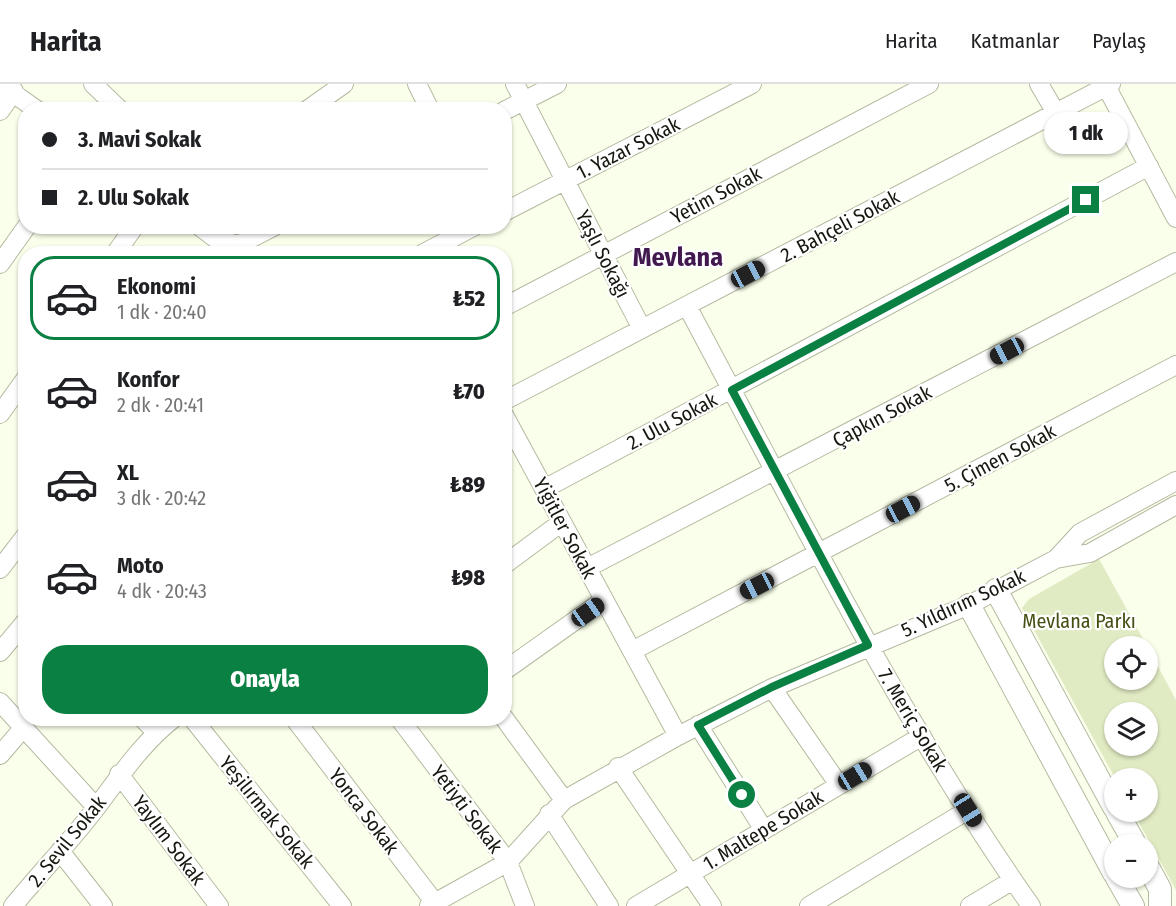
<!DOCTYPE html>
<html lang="tr">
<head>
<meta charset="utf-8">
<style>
	:root { --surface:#fff; --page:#f2f2f2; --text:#202124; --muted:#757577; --line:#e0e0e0; --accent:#0b8043 }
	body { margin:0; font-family:"Fira Sans Condensed",sans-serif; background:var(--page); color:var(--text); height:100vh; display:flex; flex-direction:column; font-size:22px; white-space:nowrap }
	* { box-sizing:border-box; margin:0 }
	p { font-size:20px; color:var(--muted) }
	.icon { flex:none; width:33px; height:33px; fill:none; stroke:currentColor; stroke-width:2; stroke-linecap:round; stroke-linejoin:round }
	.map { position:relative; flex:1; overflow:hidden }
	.drawer { position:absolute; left:18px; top:162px; width:494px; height:480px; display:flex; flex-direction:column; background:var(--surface); border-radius:24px; box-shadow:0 2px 4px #0004 }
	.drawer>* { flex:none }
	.top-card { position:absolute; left:18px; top:18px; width:494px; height:132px; border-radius:24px; box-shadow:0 2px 4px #0004; display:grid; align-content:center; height:132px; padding:0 24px; background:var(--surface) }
	.tools { position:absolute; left:1104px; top:552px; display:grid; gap:12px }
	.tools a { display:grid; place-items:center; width:54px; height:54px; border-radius:50%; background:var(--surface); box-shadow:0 2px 4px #0004; font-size:30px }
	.end { position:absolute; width:27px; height:27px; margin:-14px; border:8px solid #0b8043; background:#fff; box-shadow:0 0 0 3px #fff }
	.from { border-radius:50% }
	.bubble { position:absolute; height:42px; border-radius:21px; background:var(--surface); box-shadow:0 2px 4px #0004; font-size:20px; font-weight:800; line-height:42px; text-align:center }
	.car { position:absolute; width:18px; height:36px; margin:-18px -9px; border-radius:8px; box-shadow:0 0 4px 2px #0007; background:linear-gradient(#222 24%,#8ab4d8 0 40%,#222 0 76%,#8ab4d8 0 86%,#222 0) }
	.top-card b { display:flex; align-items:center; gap:21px; height:57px; font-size:22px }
	.top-card b+b { border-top:2px solid var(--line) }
	.top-card i { width:15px; height:15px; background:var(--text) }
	ul { padding:10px 0 0; list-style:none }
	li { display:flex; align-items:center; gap:18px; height:84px; margin:0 12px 9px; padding:0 12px; border:3px solid transparent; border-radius:24px }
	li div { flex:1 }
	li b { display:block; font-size:22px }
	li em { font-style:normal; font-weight:800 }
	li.current { border-color:var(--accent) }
	li>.icon { width:54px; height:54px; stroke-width:1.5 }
	.action { display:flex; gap:12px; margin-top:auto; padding:12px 24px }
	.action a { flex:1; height:69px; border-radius:24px; background:var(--accent); color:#fff; font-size:24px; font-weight:800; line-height:69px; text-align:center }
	header { display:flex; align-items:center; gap:36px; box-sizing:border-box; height:84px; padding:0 30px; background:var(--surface); border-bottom:2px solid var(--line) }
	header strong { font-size:28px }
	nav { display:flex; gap:33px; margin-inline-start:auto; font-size:21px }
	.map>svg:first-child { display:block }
	.green { fill:#e1ebc3; fill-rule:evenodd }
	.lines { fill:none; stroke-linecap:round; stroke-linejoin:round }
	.minor-casing { stroke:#b4baa1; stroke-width:20 }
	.tertiary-casing { stroke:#b4baa1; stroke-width:24 }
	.minor { stroke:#fff; stroke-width:18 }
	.tertiary { stroke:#fff; stroke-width:22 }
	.route { stroke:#0b8043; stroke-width:8 }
	.labels { text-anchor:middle; stroke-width:4.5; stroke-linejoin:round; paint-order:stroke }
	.street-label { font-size:20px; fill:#16180f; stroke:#fff }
	.park-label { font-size:20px; fill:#454f12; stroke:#fff }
	.district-label { font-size:26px; font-weight:bold; fill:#41194f; stroke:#fff }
</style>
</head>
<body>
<header>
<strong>Harita</strong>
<nav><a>Harita</a><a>Katmanlar</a><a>Paylaş</a></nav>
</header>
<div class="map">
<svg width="1176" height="822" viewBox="0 0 1176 822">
	<rect width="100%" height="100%" fill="#f9ffea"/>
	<path class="green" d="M1099,475L1147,562H1114V596H1148V564L1176,616V806L1133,728H1148V694H1115L1022,524L1029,515ZM1114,628H1148V662H1114Z"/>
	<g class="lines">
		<defs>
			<path id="minor" d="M0,0L37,26
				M93,0L120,26
				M417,0L430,26
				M515,0L642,245
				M1039,0L1056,29
				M1105,0L1176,134
				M307,26L344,0
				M0,27L14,7
				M504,27L557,0
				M504,128L752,0
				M199,142L215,154L238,161
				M115,170L135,142
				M232,170L238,161L275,142
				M422,170L475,142
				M0,180L27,142
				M687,222C796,425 898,633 1031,822
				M504,223L929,0
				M504,317L1111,0
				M0,330L26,294
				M504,331L678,652
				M544,405L1149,82
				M1056,475L1080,449L1176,397
				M504,481L562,438
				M587,484L1176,178
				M0,485L26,451
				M632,567L1176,281
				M0,568L26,537
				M504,587L604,516
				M772,604L839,701
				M0,618L96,723
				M142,634L156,648
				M192,634L342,822
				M294,634L435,819
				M399,634L508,778L525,822
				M504,634L564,716
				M698,641L764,746
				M0,671L24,643
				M618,683L712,822
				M119,690L219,822
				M549,730L609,822
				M60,767L103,822
				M13,822C40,789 70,758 96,724C120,692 142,659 174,634
				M429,822L508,778L564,716L678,652L772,604L969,521L1056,475L1090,469L1176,421
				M636,822L922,652
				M809,822L968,726
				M970,822L1013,796"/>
			<path id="tertiary" d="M996,506L1114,723
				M969,521L1114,789
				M1117,728L1135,760
				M1148,783L1160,805V822
				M1117,794L1133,822"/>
		</defs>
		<use href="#minor" class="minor-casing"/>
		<use href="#tertiary" class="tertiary-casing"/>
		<use href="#minor" class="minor"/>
		<use href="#tertiary" class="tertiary"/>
	</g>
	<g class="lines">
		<path class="route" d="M742,711L698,641L772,603L868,561L732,306L1086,116"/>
	</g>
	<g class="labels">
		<g class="street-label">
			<text transform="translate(628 64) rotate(-27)" y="7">1. Yazar Sokak</text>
			<text transform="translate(716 111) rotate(-28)" y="7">Yetim Sokak</text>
			<text transform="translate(840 142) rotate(-28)" y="7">2. Bahçeli Sokak</text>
			<text transform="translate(603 170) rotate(63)" y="7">Yaşlı Sokağı</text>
			<text transform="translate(882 332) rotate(-28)" y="7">Çapkın Sokak</text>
			<text transform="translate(672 337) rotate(-28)" y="7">2. Ulu Sokak</text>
			<text transform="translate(1000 374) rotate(-28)" y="7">5. Çimen Sokak</text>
			<text transform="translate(565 444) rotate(62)" y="7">Yiğitler Sokak</text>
			<text transform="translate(963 519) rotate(-25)" y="7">5. Yıldırım Sokak</text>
			<text transform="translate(913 636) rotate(59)" y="7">7. Meriç Sokak</text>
			<text transform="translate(467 725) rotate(53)" y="7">Yetiyti Sokak</text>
			<text transform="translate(364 727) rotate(53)" y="7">Yonca Sokak</text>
			<text transform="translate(267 728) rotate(51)" y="7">Yeşilırmak Sokak</text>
			<text transform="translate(763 746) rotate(-31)" y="7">1. Maltepe Sokak</text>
			<text transform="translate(169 756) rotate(53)" y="7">Yaylım Sokak</text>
			<text transform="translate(67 757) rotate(-51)" y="7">2. Sevil Sokak</text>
		</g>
		<g class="park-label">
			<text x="1079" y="544">Mevlana Parkı</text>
		</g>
		<g class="district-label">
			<text x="678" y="182">Mevlana</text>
		</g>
	</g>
</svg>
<div class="tools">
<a><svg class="icon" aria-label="locate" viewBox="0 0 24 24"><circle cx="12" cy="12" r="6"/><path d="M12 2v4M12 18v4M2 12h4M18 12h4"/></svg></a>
<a><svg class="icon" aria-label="layers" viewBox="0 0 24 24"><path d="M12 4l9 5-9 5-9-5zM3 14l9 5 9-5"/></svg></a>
<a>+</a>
<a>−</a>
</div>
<i class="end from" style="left:742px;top:711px"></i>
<i class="end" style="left:1086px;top:116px"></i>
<div class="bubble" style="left:1044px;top:28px;width:84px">1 dk</div>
<i class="car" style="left:748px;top:190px;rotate:62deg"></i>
<i class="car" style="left:1007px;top:267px;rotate:242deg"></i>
<i class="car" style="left:903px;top:425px;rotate:62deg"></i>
<i class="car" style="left:757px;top:502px;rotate:243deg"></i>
<i class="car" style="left:588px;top:528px;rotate:55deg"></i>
<i class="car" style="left:855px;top:692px;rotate:59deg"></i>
<i class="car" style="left:968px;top:726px;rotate:148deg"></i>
<div class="top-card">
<b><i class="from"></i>3. Mavi Sokak</b>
<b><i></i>2. Ulu Sokak</b>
</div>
<section class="drawer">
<ul>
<li class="current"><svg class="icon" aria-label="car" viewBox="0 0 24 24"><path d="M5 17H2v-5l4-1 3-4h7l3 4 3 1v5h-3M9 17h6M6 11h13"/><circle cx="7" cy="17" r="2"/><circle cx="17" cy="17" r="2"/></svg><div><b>Ekonomi</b><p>1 dk · 20:40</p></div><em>₺52</em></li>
<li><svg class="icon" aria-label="car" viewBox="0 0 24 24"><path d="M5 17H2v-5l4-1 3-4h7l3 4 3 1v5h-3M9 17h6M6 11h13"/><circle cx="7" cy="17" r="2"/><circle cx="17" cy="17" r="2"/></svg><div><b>Konfor</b><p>2 dk · 20:41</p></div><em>₺70</em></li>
<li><svg class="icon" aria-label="car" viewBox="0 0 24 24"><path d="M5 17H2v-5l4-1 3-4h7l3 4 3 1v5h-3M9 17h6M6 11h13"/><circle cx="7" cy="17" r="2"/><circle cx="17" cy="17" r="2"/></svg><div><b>XL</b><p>3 dk · 20:42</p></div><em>₺89</em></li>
<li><svg class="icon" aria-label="car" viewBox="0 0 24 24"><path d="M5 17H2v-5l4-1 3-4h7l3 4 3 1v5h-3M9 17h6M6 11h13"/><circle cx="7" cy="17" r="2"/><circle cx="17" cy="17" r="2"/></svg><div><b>Moto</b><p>4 dk · 20:43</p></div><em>₺98</em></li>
</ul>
<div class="action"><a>Onayla</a></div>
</section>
</div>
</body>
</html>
